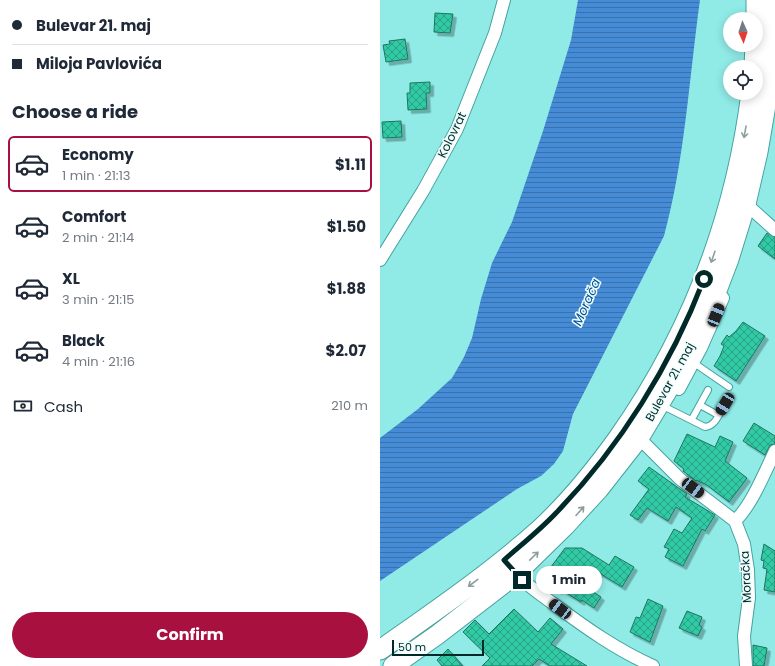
<!DOCTYPE html>
<html lang="en">
<head>
<meta charset="utf-8">
<style>
	:root { --surface:#fff; --page:#f2f2f3; --text:#1f2937; --muted:#747a83; --line:#e0e1e3; --accent:#a8113f }
	body { margin:0; font-family:Poppins,sans-serif; background:var(--page); color:var(--text); height:100vh; display:flex; flex-direction:column; font-size:15px; white-space:nowrap }
	* { box-sizing:border-box; margin:0 }
	p { font-size:13px; color:var(--muted) }
	.icon { flex:none; width:22px; height:22px; fill:none; stroke:currentColor; stroke-width:2; stroke-linecap:round; stroke-linejoin:round }
	.map { position:relative; flex:1; overflow:hidden }
	.panel { display:flex; flex-direction:column; background:var(--surface); width:380px }
	.panel>* { flex:none }
	.hud { display:grid; align-content:center; height:88px; padding:0 12px; background:var(--surface) }
	.needle { width:26px; rotate:177deg }
	.buttons { position:absolute; left:343px; top:12px; display:grid; gap:8px }
	.buttons a { display:grid; place-items:center; width:40px; height:40px; border-radius:50%; background:var(--surface); box-shadow:0 2px 10px #0003; font-size:20px }
	.scale { position:absolute; left:12px; bottom:10px; width:92px; box-sizing:border-box; padding-left:4px; border:2px solid #002a29; border-top:0; font-size:11px; line-height:14px; white-space:nowrap; color:#002a29; -webkit-text-stroke:3px #edfdfc; paint-order:stroke }
	.end { position:absolute; width:18px; height:18px; margin:-9px; border:5px solid #002a29; background:#fff; box-shadow:0 0 0 2px #fff }
	.from { border-radius:50% }
	.bubble { position:absolute; height:28px; border-radius:14px; background:var(--surface); box-shadow:0 2px 10px #0003; font-size:13px; font-weight:700; line-height:28px; text-align:center }
	.car { position:absolute; width:12px; height:24px; margin:-12px -6px; border-radius:5px; box-shadow:0 0 3px 1px #0007; background:linear-gradient(#222 24%,#8ab4d8 0 40%,#222 0 76%,#8ab4d8 0 86%,#222 0) }
	.hud b { display:flex; align-items:center; gap:14px; height:38px; font-size:15px }
	.hud b+b { border-top:1px solid var(--line) }
	.hud i { width:10px; height:10px; background:var(--text) }
	ul { padding:0; list-style:none }
	li { display:flex; align-items:center; gap:12px; height:56px; margin:0 8px 6px; padding:0 4px; border:2px solid transparent; border-radius:6px }
	li div { flex:1 }
	li b { display:block; font-size:15px }
	li em { font-style:normal; font-weight:700 }
	li.selected { border-color:var(--accent) }
	li>.icon { width:36px; height:36px; stroke-width:1.5 }
	h2 { padding:0 12px; font-size:18px; line-height:48px }
	.pay { display:flex; align-items:center; gap:10px; height:44px; padding:0 12px; font-size:15px }
	.pay p { margin-inline-start:auto }
	.cta { display:flex; gap:8px; margin-top:auto; padding:8px 12px }
	.cta a { flex:1; height:46px; border-radius:24px; background:var(--accent); color:#fff; font-size:16px; font-weight:700; line-height:46px; text-align:center }
	main { display:flex; flex:1; min-height:0 }
	.map>svg:first-child { display:block }
	.water { fill:url(#water-rules) }
	.building { fill:url(#building-cross-hatch); stroke:#1f7560; filter:url(#shadow) }
	.lines { fill:none; stroke-linecap:round; stroke-linejoin:round }
	.service-casing { stroke:#45a29f; stroke-width:8 }
	.minor-casing { stroke:#45a29f; stroke-width:14 }
	.primary-casing { stroke:#45a29f; stroke-width:21 }
	.service { stroke:#fff; stroke-width:6 }
	.minor { stroke:#fff; stroke-width:12 }
	.primary { stroke:#fff; stroke-width:19 }
	.oneway { stroke:#8c9f9f }
	.route { stroke:#002a29; stroke-width:5 }
	.labels { text-anchor:middle; stroke-width:3; stroke-linejoin:round; paint-order:stroke }
	.street-label { font-size:12px; fill:#002a29; stroke:#edfdfc }
	.water-label { font-size:13px; font-style:italic; fill:#005195; stroke:#edfdfc }
</style>
</head>
<body>
<main>
<section class="panel">
<div class="hud">
<b><i class="from"></i>Bulevar 21. maj</b>
<b><i></i>Miloja Pavlovića</b>
</div>
<h2>Choose a ride</h2>
<ul>
<li class="selected"><svg class="icon" aria-label="car" viewBox="0 0 24 24"><path d="M5 17H2v-5l4-1 3-4h7l3 4 3 1v5h-3M9 17h6M6 11h13"/><circle cx="7" cy="17" r="2"/><circle cx="17" cy="17" r="2"/></svg><div><b>Economy</b><p>1 min · 21:13</p></div><em>$1.11</em></li>
<li><svg class="icon" aria-label="car" viewBox="0 0 24 24"><path d="M5 17H2v-5l4-1 3-4h7l3 4 3 1v5h-3M9 17h6M6 11h13"/><circle cx="7" cy="17" r="2"/><circle cx="17" cy="17" r="2"/></svg><div><b>Comfort</b><p>2 min · 21:14</p></div><em>$1.50</em></li>
<li><svg class="icon" aria-label="car" viewBox="0 0 24 24"><path d="M5 17H2v-5l4-1 3-4h7l3 4 3 1v5h-3M9 17h6M6 11h13"/><circle cx="7" cy="17" r="2"/><circle cx="17" cy="17" r="2"/></svg><div><b>XL</b><p>3 min · 21:15</p></div><em>$1.88</em></li>
<li><svg class="icon" aria-label="car" viewBox="0 0 24 24"><path d="M5 17H2v-5l4-1 3-4h7l3 4 3 1v5h-3M9 17h6M6 11h13"/><circle cx="7" cy="17" r="2"/><circle cx="17" cy="17" r="2"/></svg><div><b>Black</b><p>4 min · 21:16</p></div><em>$2.07</em></li>
</ul>
<div class="pay"><svg class="icon" aria-label="cash" viewBox="0 0 24 24"><path d="M3 7h18v10H3z"/><circle cx="12" cy="12" r="2"/></svg>Cash<p>210 m</p></div>
<div class="cta"><a>Confirm</a></div>
</section>
<div class="map">
<svg width="395" height="666" viewBox="0 0 395 666">
	<defs>
		<pattern id="water-rules" width="6" height="5" patternUnits="userSpaceOnUse"><rect width="6" height="5" fill="#468bd6"/><path d="M0 2.5h6" fill="none" stroke="#3872ae"/></pattern>
		<pattern id="building-cross-hatch" width="8" height="8" patternUnits="userSpaceOnUse"><rect width="8" height="8" fill="#32c9a5"/><path d="M0 0l8 8M0 8l8-8" fill="none" stroke="#28a386"/></pattern>
		<filter id="shadow"><feDropShadow dx="3.5" dy="3.5" stdDeviation="0" flood-color="#0004"/></filter>
	</defs>
	<rect width="100%" height="100%" fill="#90ebe7"/>
	<path class="water" d="M198,0H320C309,79 305,159 284,236L193,414L183,451L174,464L161,476L137,489L0,581V438L38,409L72,378L84,357L92,338L101,299L112,263L132,222L163,131L191,40Z"/>
	<path class="building" d="M55,13L73,14L70,33L54,32Z
		M25,39L28,59L6,62L3,45L10,44L9,41Z
		M50,82V93H46L47,109L28,110L27,93H30V83Z
		M21,121L22,137L3,138L2,122Z
		M387,233L395,237V259L378,246Z
		M363,322L385,336L356,381L334,366L340,356L344,346L341,344L347,335L349,337L356,331Z
		M374,423L395,436V444L390,445L385,455L363,441Z
		M307,434L335,447L340,436L353,442L345,461L367,478L349,502L327,485L316,480V481L303,471L304,469L294,461Z
		M269,467L307,494L305,497L335,515L325,531L322,529L303,566L285,557L289,549L284,547L294,529L302,533L312,518L296,507L288,521L267,508L258,520L250,515L269,489L258,481Z
		M384,544L395,551V592L384,590L387,569L383,568L384,561L381,560Z
		M185,548H202L229,565L235,556L254,567L242,587L219,573L209,589L221,597L214,608L202,600L201,602L180,589L179,591L162,579Z
		M268,599L283,606L270,642L250,632L256,617L260,618Z
		M134,609L158,632L170,618L183,629L171,644L207,666H170L159,659L152,666H102L110,658L83,632L95,620L109,634Z
		M307,611L322,617L319,625L322,627L318,636L299,628Z
		M373,645L387,648L384,666H373Z
		M68,649L83,666H62L57,660Z"/>
	<g class="lines">
		<defs>
			<path id="service" d="M314,363L349,387
				M320,405L338,415
				M287,408L325,427C336,426 340,412 345,404
				M312,419L328,390"/>
			<path id="minor" d="M366,204L395,230
				M0,260L43,191L77,129L115,33L124,0
				M299,389L321,348L343,298
				M259,438L300,479L355,521L364,544L368,570L369,598L364,636L366,666
				M355,521C371,506 385,472 395,451
				M132,570C145,584 160,594 175,605C206,628 237,650 273,666"/>
			<path id="primary" d="M376,0V19
				M374,67L375,45
				M0,650C55,611 111,573 161,528C190,501 215,470 238,438C311,334 355,219 371,93
				M13,666L57,635L136,574L185,526L219,489L259,438L289,388L309,351L336,293L349,259L366,204L378,152L387,99L390,44L391,0"/>
		</defs>
		<use href="#service" class="service-casing"/>
		<use href="#minor" class="minor-casing"/>
		<use href="#primary" class="primary-casing"/>
		<use href="#service" class="service"/>
		<use href="#minor" class="minor"/>
		<use href="#primary" class="primary"/>
	</g>
	<defs><path id="oneway-shaft" d="M-6 0H5M1.5-3L5.5 0L1.5 3" fill="none" stroke-width="1.6" stroke-linecap="round" stroke-linejoin="round"/></defs>
	<g class="oneway">
		<use href="#oneway-shaft" transform="translate(365 132) rotate(100)"/>
		<use href="#oneway-shaft" transform="translate(333 257) rotate(109)"/>
		<use href="#oneway-shaft" transform="translate(200 511) rotate(-48)"/>
		<use href="#oneway-shaft" transform="translate(154 556) rotate(-44)"/>
		<use href="#oneway-shaft" transform="translate(93 583) rotate(143)"/>
	</g>
	<g class="lines">
		<path class="route" d="M142,580L124,560C141,545 160,530 176,513C240,447 291,365 324,279"/>
	</g>
	<g class="labels">
		<g class="street-label">
			<text transform="translate(72 135) rotate(-64)" y="4">Kolovrat</text>
			<text transform="translate(290 382) rotate(-61)" y="4">Bulevar 21. maj</text>
			<text transform="translate(366 577) rotate(-93)" y="4">Moračka</text>
		</g>
		<g class="water-label">
			<text transform="translate(206 302) rotate(-66)" y="5">Morača</text>
		</g>
	</g>
</svg>
<div class="buttons">
<a><svg class="needle" viewBox="-14 -14 28 28"><path d="M0-13l5 13h-10z" fill="#e53935"/><path d="M0 13l5-13h-10z" fill="#747a83"/></svg></a>
<a><svg class="icon" aria-label="locate" viewBox="0 0 24 24"><circle cx="12" cy="12" r="6"/><path d="M12 2v4M12 18v4M2 12h4M18 12h4"/></svg></a>
</div>
<div class="scale">50 m</div>
<i class="end from" style="left:324px;top:279px"></i>
<i class="end" style="left:142px;top:580px"></i>
<div class="bubble" style="left:156px;top:566px;width:66px">1 min</div>
<i class="car" style="left:336px;top:315px;rotate:22deg"></i>
<i class="car" style="left:345px;top:404px;rotate:211deg"></i>
<i class="car" style="left:313px;top:488px;rotate:127deg"></i>
<i class="car" style="left:180px;top:609px;rotate:307deg"></i>
</div>
</main>
</body>
</html>
